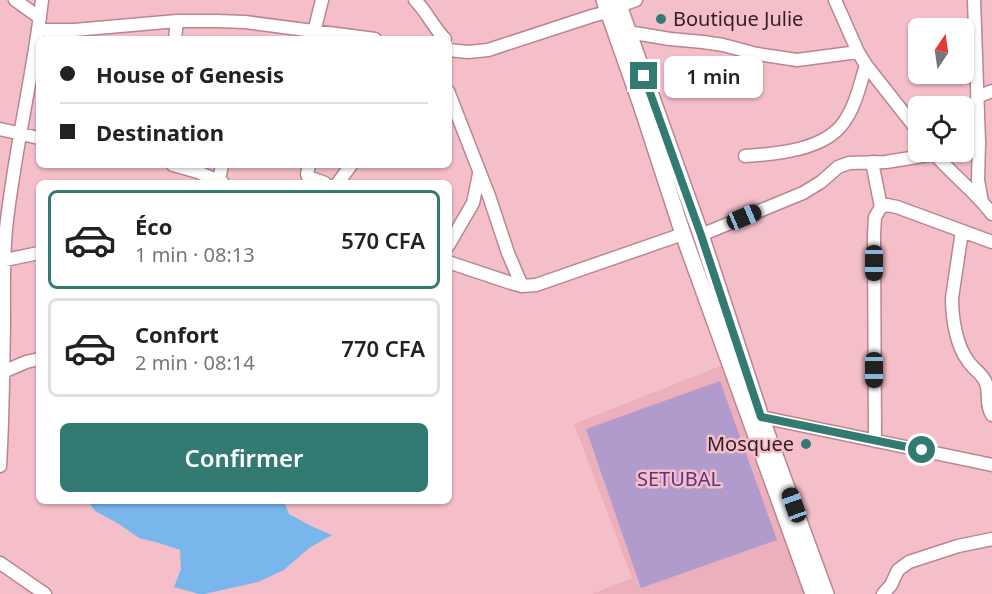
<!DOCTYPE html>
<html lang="fr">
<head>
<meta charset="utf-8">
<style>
	:root { --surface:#fff; --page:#f6f6f6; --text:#222; --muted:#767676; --line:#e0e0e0; --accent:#337a73 }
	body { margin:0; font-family:"Noto Sans",sans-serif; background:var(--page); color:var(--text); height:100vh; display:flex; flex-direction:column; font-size:22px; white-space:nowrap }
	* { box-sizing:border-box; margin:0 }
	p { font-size:20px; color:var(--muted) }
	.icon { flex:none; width:33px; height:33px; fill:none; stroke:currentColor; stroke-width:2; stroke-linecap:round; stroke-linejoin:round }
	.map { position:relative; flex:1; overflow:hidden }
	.panel { position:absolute; left:36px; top:180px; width:416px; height:324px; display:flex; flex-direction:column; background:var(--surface); border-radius:9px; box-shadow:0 2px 4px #0004 }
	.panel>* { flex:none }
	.top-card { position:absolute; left:36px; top:36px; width:416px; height:132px; border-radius:9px; box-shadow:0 2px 4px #0004; display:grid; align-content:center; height:132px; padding:0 24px; background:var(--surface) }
	.needle { width:39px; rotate:13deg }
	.controls { position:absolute; left:908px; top:18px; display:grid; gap:12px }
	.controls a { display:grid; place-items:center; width:66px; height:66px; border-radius:9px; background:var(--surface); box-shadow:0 2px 4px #0004; font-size:30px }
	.end { position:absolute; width:27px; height:27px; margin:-14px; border:8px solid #337a73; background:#fff; box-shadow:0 0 0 3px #fff }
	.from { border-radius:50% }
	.bubble { position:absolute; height:42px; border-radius:9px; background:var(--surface); box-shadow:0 2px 4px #0004; font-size:20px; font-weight:600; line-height:42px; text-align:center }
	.car { position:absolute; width:18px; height:36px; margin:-18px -9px; border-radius:8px; box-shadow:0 0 4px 2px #0007; background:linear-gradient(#222 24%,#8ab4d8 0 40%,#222 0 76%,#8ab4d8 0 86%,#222 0) }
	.top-card b { display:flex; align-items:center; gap:21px; height:57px; font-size:22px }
	.top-card b+b { border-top:2px solid var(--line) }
	.top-card i { width:15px; height:15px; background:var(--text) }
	ul { padding:10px 0 0; list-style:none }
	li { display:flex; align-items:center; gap:18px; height:99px; margin:0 12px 9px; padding:0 12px; border:3px solid var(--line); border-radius:9px }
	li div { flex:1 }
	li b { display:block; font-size:22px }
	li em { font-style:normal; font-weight:600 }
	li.current { border-color:var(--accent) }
	li>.icon { width:54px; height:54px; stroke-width:1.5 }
	.cta { display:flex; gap:12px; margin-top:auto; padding:12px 24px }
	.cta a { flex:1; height:69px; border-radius:9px; background:var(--accent); color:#fff; font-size:24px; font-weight:600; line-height:69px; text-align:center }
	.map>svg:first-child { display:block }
	.built { fill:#ecb0bc }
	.green { fill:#b19acc }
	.water { fill:#79b6ec }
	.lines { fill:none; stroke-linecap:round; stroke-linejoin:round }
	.minor-casing { stroke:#b88690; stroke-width:15 }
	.major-casing { stroke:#b88690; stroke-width:18 }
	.minor { stroke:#fff; stroke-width:12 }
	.major { stroke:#fff; stroke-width:15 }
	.route { stroke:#337a73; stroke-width:8 }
	.poi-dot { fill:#337a73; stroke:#f5bfca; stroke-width:2 }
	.labels { text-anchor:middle; stroke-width:5; stroke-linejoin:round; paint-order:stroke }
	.poi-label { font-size:20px; fill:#332024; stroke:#f5bfca; text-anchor:start }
	.park-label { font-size:20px; fill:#5d3382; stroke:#f5bfca }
</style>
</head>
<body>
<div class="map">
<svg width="992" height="594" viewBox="0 0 992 594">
	<rect width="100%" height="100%" fill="#f5bfca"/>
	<path class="built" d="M733,361L818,594H592L632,578L574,424Z"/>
	<path class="green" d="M720,381L777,540L641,588L586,429Z"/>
	<path class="water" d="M88,501H284L289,514L311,526L332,535L309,548L284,570L258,582L204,594H199L174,587L181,569L180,550L159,543L139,538L119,524L95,511Z"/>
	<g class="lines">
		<defs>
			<path id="minor" d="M15,0L40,18
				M415,0C427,12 433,27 445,39
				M835,0L858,52L866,65L918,131
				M974,0L979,142L978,180L982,202
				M619,6L636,0
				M38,30H74L177,21H216L245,22L375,39
				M314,32L322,0
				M628,32L670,39L703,42L723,45L757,54L797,60L858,52
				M175,39L177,21
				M448,50L468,52L488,50L592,16L615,10
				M448,91L489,196L508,253L522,286
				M977,97L992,91
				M0,129L39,138
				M933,152C951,174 975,191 992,214
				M745,156C777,154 825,150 844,122C856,105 860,84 866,65
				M872,162L881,207L875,217L874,235L875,441
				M173,165L198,172L223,183
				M309,165L307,174L308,177L325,183
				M219,181L222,165
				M338,183L351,165
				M881,207L887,205L897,207L992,242
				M962,231L952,298C952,318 956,345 968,361C973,369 983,374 986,383C990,394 985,404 992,415
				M701,235L803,193L821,182L838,167L849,163L886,162L935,154
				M448,246L473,203L479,174
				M0,261L39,253
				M448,262L511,283L522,286L536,285L683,234
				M3,372L26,362L39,359
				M761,417L992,465
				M0,466C3,419 3,372 4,325C4,293 3,261 6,229C14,152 33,77 42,0
				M0,563L45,594
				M883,594L891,585L898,570L909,562L958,546L992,539"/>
			<path id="major" d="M604,0L641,105L683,234L813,594
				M617,0L701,235L761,417L826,594"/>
		</defs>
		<use href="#minor" class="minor-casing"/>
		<use href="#major" class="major-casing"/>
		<use href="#minor" class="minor"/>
		<use href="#major" class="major"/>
	</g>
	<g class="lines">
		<path class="route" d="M644,76L701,235L761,417L922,450"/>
	</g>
	<g class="poi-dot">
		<circle cx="661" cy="19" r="6"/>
		<circle cx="806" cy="444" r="6"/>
	</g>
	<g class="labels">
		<g class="poi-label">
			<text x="673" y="26">Boutique Julie</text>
			<text x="794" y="451" text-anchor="end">Mosquee</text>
		</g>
		<g class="park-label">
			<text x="679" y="486">SETUBAL</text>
		</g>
	</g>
</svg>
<div class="controls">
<a><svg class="needle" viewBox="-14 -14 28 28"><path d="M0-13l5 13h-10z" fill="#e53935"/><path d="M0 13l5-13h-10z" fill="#767676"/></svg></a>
<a><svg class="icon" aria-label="locate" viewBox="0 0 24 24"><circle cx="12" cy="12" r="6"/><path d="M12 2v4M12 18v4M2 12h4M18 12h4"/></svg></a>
</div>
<i class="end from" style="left:922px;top:450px"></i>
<i class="end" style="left:644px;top:76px"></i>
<div class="bubble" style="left:664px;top:56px;width:99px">1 min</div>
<i class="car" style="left:744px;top:217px;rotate:67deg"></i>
<i class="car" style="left:874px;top:263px;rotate:180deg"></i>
<i class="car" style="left:874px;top:370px;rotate:180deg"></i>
<i class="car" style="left:794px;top:505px;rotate:340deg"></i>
<div class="top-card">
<b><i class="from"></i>House of Genesis</b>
<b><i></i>Destination</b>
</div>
<section class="panel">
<ul>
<li class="current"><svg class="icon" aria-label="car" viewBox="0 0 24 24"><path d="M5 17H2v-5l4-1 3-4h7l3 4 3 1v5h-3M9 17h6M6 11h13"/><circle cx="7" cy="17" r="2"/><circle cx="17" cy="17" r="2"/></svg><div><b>Éco</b><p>1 min · 08:13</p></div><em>570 CFA</em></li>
<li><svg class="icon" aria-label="car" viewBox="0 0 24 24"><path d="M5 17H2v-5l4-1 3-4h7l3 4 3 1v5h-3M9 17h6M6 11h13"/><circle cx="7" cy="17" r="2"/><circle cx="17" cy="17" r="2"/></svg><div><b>Confort</b><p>2 min · 08:14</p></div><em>770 CFA</em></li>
</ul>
<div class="cta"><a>Confirmer</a></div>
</section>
</div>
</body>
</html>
